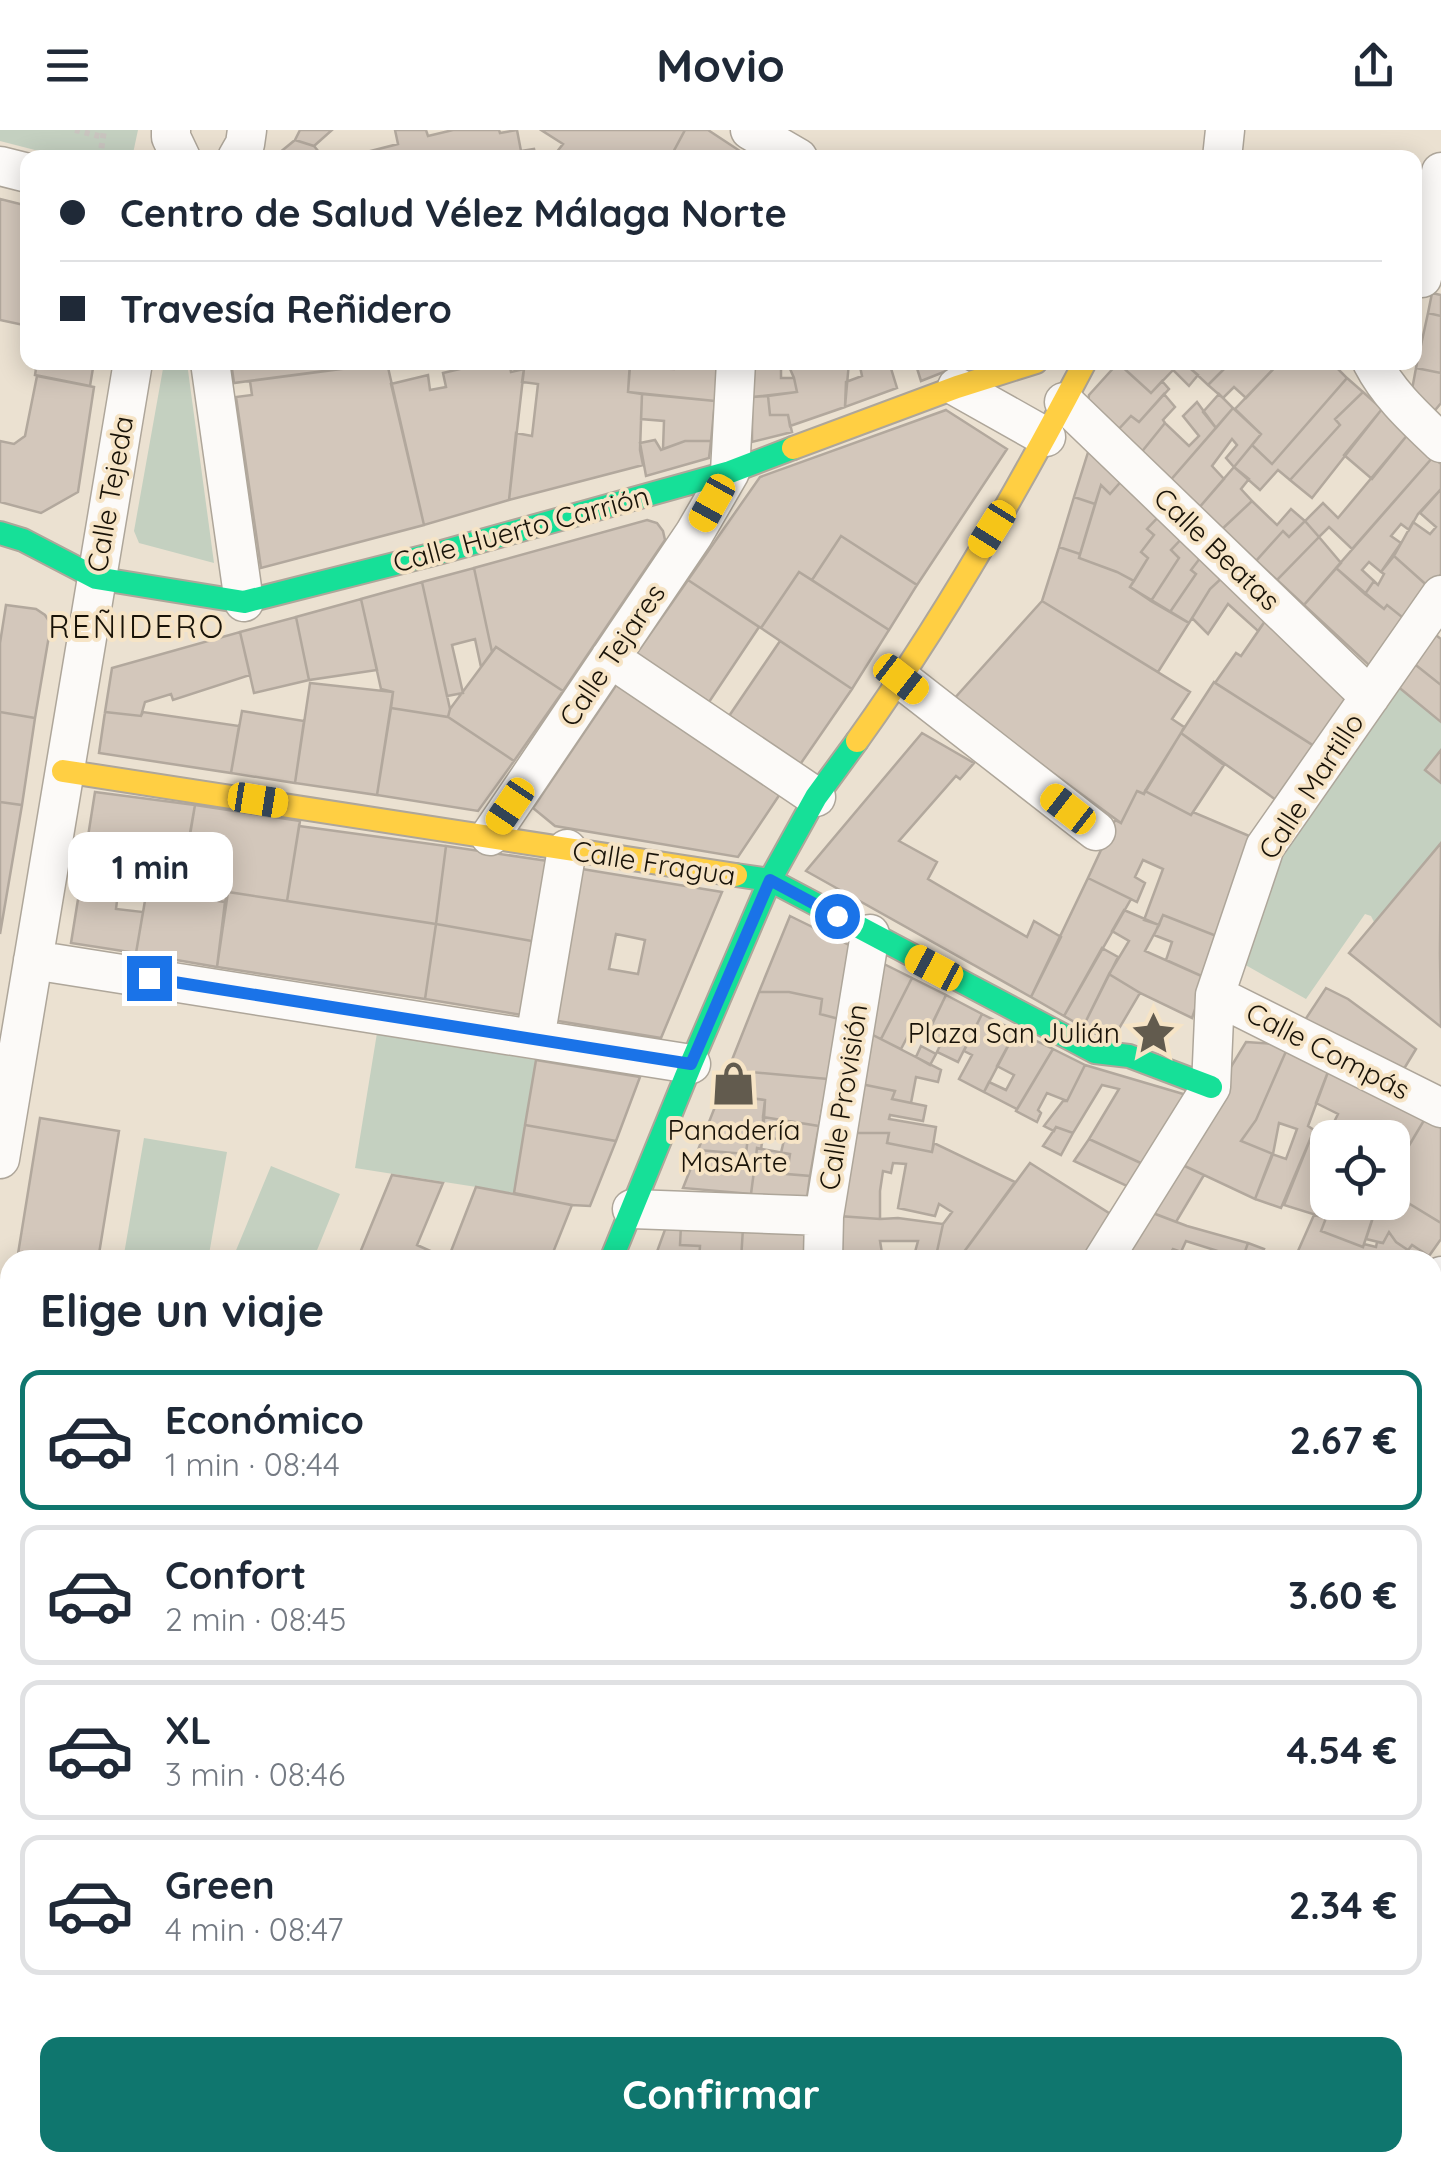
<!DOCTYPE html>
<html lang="es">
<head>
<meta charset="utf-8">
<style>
	:root { --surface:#fff; --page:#f6f6f7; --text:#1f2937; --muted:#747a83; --line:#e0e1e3; --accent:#0f766e }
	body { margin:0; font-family:Quicksand,sans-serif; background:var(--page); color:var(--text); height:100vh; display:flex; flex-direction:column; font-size:38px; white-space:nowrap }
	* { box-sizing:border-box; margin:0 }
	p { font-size:32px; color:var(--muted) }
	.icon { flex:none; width:55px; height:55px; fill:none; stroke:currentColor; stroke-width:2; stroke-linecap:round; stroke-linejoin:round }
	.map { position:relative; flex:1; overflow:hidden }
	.sheet { position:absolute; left:0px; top:1120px; width:1442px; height:922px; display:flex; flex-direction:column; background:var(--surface); border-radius:30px 30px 0 0; box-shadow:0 5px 25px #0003 }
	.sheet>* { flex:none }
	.hud { position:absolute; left:20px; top:20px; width:1402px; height:220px; border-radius:20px; box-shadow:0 5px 25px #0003; display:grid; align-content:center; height:220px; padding:0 40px; background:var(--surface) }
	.tools { position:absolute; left:1310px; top:990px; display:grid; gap:20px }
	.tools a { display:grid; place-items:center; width:100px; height:100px; border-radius:20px; background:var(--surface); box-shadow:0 5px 25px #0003; font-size:50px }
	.end { position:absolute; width:45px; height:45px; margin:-22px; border:12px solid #1a73e8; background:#fff; box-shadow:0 0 0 5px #fff }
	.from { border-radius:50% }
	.bubble { position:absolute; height:70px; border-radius:20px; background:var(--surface); box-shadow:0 5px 25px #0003; font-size:32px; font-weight:800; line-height:70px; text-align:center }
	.car { position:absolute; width:30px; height:60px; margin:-30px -15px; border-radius:12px; box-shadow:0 0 8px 2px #0007; background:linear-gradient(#f5c518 24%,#345 0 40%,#f5c518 0 76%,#345 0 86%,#f5c518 0) }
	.hud b { display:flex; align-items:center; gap:35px; height:95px; font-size:38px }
	.hud b+b { border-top:2px solid var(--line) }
	.hud i { width:25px; height:25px; background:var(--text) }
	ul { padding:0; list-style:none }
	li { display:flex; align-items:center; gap:30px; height:140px; margin:0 20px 15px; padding:0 20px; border:5px solid var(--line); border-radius:20px }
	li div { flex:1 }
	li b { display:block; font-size:38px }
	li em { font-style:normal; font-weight:800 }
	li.active { border-color:var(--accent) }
	li>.icon { width:90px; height:90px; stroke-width:1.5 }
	h2 { padding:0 40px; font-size:45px; line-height:120px }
	.action { display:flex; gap:20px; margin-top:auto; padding:20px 40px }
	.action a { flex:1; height:115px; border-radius:20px; background:var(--accent); color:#fff; font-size:40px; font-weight:800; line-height:115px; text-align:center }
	header { display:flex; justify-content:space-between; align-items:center; height:130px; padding:0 40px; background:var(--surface); font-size:45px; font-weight:800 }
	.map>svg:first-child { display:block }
	.green { fill:#c4d0c0 }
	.building { fill:#d3c7bb; stroke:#b2a89d; stroke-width:2.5; fill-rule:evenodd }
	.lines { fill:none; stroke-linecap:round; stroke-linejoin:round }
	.lane-casing { stroke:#aea69a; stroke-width:21 }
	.street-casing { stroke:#aea69a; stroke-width:41 }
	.fast-casing { stroke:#aea69a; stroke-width:26 }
	.slow-casing { stroke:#aea69a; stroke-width:26 }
	.path { stroke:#cac5c0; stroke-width:6; stroke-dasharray:5 5; stroke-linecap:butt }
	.lane { stroke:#fcfaf8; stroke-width:18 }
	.street { stroke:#fcfaf8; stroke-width:38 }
	.fast { stroke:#16e098; stroke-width:22 }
	.slow { stroke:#ffcf43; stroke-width:22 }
	.route { stroke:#1a73e8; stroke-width:12 }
	.labels { text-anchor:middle; stroke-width:8; stroke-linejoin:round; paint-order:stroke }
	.street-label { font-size:28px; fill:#191308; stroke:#f6e4c6 }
	.poi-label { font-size:28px; fill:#191308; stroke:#f6e4c6; text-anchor:end }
	.quarter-label { font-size:32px; letter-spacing:2.5px; fill:#191308; stroke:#f6e4c6 }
</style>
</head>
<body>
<header><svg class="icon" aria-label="menu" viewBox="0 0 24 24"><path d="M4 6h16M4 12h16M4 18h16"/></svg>Movio<svg class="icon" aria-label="share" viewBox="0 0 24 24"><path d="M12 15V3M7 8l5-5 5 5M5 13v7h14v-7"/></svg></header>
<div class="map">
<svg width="1441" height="2041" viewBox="0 0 1441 2041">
	<rect width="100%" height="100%" fill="#ebe1d1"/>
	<path class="green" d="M0,0H138L132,28L62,27L0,11Z
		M164,233H187L214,433L139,413L134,401Z
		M1396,555L1441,592V620L1426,640L1441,653V713L1375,794L1371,786L1365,784L1306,869L1242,833L1275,719Z
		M377,903L536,930L514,1063L355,1038Z
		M144,1008L227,1022L208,1130H123Z
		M271,1036L340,1064L313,1130H232Z
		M0,1786L10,1788V1907L0,1905Z"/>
	<path class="building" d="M300,0H332L314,16L295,10Z
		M395,0H426L428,6L453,0H499L500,3L517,0L521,21L534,19L536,28H343L398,14Z
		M541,0H685L670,28H552L563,14Z
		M685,0H708L743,23L742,28H670Z
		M295,10L314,16L324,28H273Z
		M0,69L28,76V196L0,190Z
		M1432,163L1441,165V186L1428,183Z
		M1428,183L1441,186V243L1416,238Z
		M37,232H94L90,256L35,245Z
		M231,232H322L324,241L234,253Z
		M489,232H509L511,242L524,239L509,370L424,395L391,254L428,245L430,260L446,257L443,243Z
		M525,232H630L628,262L642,264L640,320L643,335L509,370L516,303L532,306L538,254L522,252Z
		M675,232H720L715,271L628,262L630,237L674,239Z
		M752,232H781V248H794L797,262L752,267Z
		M787,232H849L845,277L790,296L788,285H770L768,266L797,262L794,248Z
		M859,232H889L897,258L845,277L846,252L862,246Z
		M915,232H969L921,251Z
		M1172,232L1169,236L1173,240L1151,263L1118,233Z
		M1172,232H1199L1192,240L1198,245L1189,256L1169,236Z
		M1199,232H1231L1208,255L1192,240Z
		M1231,232H1280L1246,268L1234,257L1223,268L1208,255Z
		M1280,232H1331L1347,248L1272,334L1252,315L1261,304L1235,279Z
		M387,233L424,395L261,438L236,267L252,265L250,251Z
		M1118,233L1151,263L1162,251L1169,259L1139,292L1131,286L1117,301L1088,272L1089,265Z
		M1416,238L1441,243V273L1432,284L1411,265Z
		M37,246L94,257L78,362L41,383L0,372V311L14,314L25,306Z
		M1347,248L1363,262L1335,289L1340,295L1290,350L1278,340L1260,360L1234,337L1252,315L1272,334Z
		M1363,262L1382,279L1312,368L1290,350L1340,295L1335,289Z
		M642,264L715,271L711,311H685L663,319L664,291L641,289Z
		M1164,264L1175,277L1163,290L1165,293L1140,324L1117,301L1131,286L1139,292Z
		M1219,264L1233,278L1216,298L1203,282Z
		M768,266L770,285H788L792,302L752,312V267Z
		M1197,272L1216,298L1169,352L1140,324L1165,293L1189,316L1199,306L1183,286Z
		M1233,278L1261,304L1234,337L1226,328L1237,315L1232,309L1212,336L1224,349L1198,379L1169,352Z
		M1382,279L1409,303L1372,349L1344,325Z
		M946,280L1007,319L917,455L841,406L812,450L799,442L761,498L688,450L760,347Z
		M1409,303L1433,327L1352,419L1329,397L1319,407L1305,391L1323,373L1338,388Z
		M655,310L661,320L685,311H711L709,328L646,346L640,313Z
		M1090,316L1124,348L1110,364L1101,355L1095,374L1074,367Z
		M1433,327L1441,334V359L1418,384L1409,400L1401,394L1391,406L1401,413L1381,442L1369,432L1362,440L1374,451L1365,464L1336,438Z
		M1234,337L1249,349L1241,359L1252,371L1220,401L1198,379Z
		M1124,348L1162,383L1147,399L1154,405L1141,422L1148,428L1134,451L1117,442L1079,428L1101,355L1110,364Z
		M1441,359V444L1431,459L1394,426L1413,392L1430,404L1436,397L1420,383Z
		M1074,367L1095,374L1080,424L1059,417Z
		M1252,371L1277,395L1291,379L1305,391L1289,407L1283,401L1256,431L1220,401Z
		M1162,383L1185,405L1171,420L1179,428L1151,471L1130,457L1148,428L1141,422L1154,405L1147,399Z
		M647,390L657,393L663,401L665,410L563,561L496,517L492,522L474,438Z
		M1305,391L1319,407L1277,450L1256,431L1283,401L1289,407Z
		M1185,405L1204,423L1191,440L1196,444L1170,482L1151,471L1179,428L1171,420Z
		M841,406L917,455L889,500L812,450Z
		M1319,407L1341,433L1304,475L1277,450Z
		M1059,417L1080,424L1079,428L1117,442L1134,451L1130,457L1189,493L1158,542L1042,471Z
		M1204,423L1226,444L1210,459L1189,493L1170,482L1196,444L1191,440Z
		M1394,426L1431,459L1407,491L1387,475L1384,479L1365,464L1374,451L1378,455L1384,444L1381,442Z
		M474,438L492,522L481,537L475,509L452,515L463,563L447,566L422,452Z
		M1336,438L1384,479L1387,475L1407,491L1371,537L1304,475Z
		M799,442L889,500L852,559L761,498Z
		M1226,444L1270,484L1258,501L1228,474L1208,504L1192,488L1210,459Z
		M688,450L759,497L707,575L634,527Z
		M422,452L450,579L448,587L391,578L393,562L381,559L361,469Z
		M361,469L377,540L309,550L296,487Z
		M1042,471L1190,562L1172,589L1184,597L1181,603L1144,664L1137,661L1121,693L953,570Z
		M6,475L36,479L45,485L51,494L35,588L0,582V513Z
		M1270,484L1352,560L1314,616L1215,553L1236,523L1241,526Z
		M296,487L309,550L254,563L240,502Z
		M240,502L250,545L173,570L171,564L145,572L141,586L105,582L112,538Z
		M1432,502L1441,509V555L1412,532Z
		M780,511L852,559L799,636L727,589Z
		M496,517L563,561L514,631L448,587L450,579Z
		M1412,532L1441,555V592L1396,555Z
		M619,551L782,661L738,727L555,696L533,678Z
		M1214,552L1314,616L1279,672L1181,603Z
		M310,553L393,562L377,665L295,653Z
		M391,578L448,587L514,631L478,681L377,665Z
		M242,581L304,591L295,653L231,643Z
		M0,582L35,588L22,675L0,672Z
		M105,582L141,586L143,582L239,596L231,643L99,623Z
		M922,603L974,633L960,649L956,646L899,711L937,732L928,749L1027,807L1034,791L1061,807L1031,867L806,741Z
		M1181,603L1224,635L1191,685L1145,661Z
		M1441,620V653L1425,640Z
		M1137,661L1144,664L1145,661L1191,685L1193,682L1254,708L1219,807L1163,785L1159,795L1144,790L1163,739L1143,730L1135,747L1145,753L1137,772L1088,748L1115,690L1121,693Z
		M95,662L195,675L186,729L131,721L128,739L84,732Z
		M0,672L22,675L0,804Z
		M195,675L300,691L287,771L228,762L225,772L179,765Z
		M299,696L446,716L436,794L287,771Z
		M1441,713L1440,824L1441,897L1349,823Z
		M446,716L548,731L532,811L436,794Z
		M84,732L121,738L116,779L143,782L136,823L71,813Z
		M576,738L722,762L661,908L552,890ZM616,804L645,810L638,844L609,839Z
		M1088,748L1131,769L1064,886L1031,867Z
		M147,759L225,772L217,837L136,823Z
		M228,762L436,794L425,869L217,837Z
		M1124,780L1159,795L1145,821L1206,848L1192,888L1140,863L1109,844L1129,811L1112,801Z
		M1163,785L1219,807L1206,848L1166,830L1172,812L1154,805Z
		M790,786L853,817L839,889L820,884L822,869L789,862H759Z
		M436,794L532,811L522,885L425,869Z
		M1102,818L1118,827L1083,897L1064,886Z
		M880,832L912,848L881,909L865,901Z
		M1109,844L1140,863L1111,912L1083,897Z
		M912,848L946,865L927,904L913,896L901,919L881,909Z
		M1326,858L1348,869L1416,919L1399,947L1301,896Z
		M759,862H789L822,869L820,884L839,889L828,949L728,940Z
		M946,865L982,884L958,932L937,922L942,911L928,903Z
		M982,884L1016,901L984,962L959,949L972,925L964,921Z
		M865,901L941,940L938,952L916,947L911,973L892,969L895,961L856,953Z
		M1016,901L1053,919L1017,979L984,962L989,952L1006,960L1014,945L997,936Z
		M1246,912L1276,914L1287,919L1256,990L1241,1011L1273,1024L1255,1069L1174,1031Z
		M921,916L936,924L930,935L916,927Z
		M1053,919L1085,935L1067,971L1047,963L1038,980L1041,983L1037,992L1016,981Z
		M1287,919L1331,934L1308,996L1314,1000L1281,1078L1255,1069L1272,1024L1286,1029L1297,999L1279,993L1273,1024L1241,1011L1256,990Z
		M536,930L640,947L616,1011L525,995Z
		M1331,934L1429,982L1403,1026L1392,1021V1008H1328V1072H1378L1363,1117L1321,1101L1326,1088L1284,1075L1314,1000L1328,1004L1338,984L1316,973Z
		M1085,935L1190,966L1145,1035L1089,1009L1119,959L1102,955L1073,1003L1056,997L1054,1001L1044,996L1063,971H1067Z
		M728,940L828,949L819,996L763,987L765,970L720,964Z
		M856,953L895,961L892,969L926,976L923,991L890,985L889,989L936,997L932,1022L887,1013L889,1003H849Z
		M720,964L765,970L763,1007L748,1006L746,1024L698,1020Z
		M1429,982L1441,988V1093L1408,1073L1392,1069V1044Z
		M763,987L819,996L810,1046L787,1044L790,1024L781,1023L784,1010L763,1007Z
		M40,988L119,1001L98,1130H17Z
		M525,995L616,1011L590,1076L571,1075L514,1063Z
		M1056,997L1073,1003L1061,1025L1043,1016Z
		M849,1003H889L887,1013L932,1022L934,1013L1015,1052L958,1130L936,1126L943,1094L952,1082L939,1074L935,1086L898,1078L906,1034L893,1033L891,1043L883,1041L880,1061V1089L839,1086Z
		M748,1006L763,1007L761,1019L757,1018L751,1064L683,1058L698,1020L746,1024Z
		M1089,1009L1145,1035L1131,1058L1074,1031Z
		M757,1018L790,1024L787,1044L810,1046L807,1068L751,1064Z
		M1174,1031L1204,1045L1176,1092L1145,1080Z
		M1030,1033L1112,1085L1085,1130H958Z
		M392,1045L443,1053L417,1115L448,1129L476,1057L572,1075L550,1130H357Z
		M1392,1069L1408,1073L1441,1093V1109L1429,1126L1412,1115L1408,1120L1396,1112L1389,1102L1383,1113L1366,1109L1378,1072H1392Z
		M1145,1080L1187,1096L1248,1113L1242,1130H1218L1221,1122L1186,1111L1181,1122L1173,1119L1166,1130H1125Z
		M1314,1085L1326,1088L1321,1101L1363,1117L1364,1114L1376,1117L1377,1112L1383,1113L1389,1102L1396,1112L1408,1120L1412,1115L1429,1126L1426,1130H1294Z
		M839,1086L880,1089L898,1088L943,1094L936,1126L915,1122L918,1111H880L882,1123L857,1130H843L839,1112Z
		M667,1094L681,1095L680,1115L700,1116L699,1130H654Z
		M681,1095L743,1098L741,1130L699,1129L700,1116L680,1115Z
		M743,1098L808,1101L807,1130H741Z
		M1248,1113L1264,1119L1259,1130H1242Z
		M915,1122L936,1126L955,1130H910Z
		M1441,1190V1232L1432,1230V1202Z
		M6,1214L10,1215V1691L0,1690V1252Z
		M1433,1230L1441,1232V1279L1432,1277Z
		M1432,1277L1441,1279V1353H1432Z
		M1432,1353H1441V1380H1432Z
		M1432,1404H1441V1488L1432,1490V1459L1439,1458L1437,1444L1432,1445Z
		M1441,1551V1621L1432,1622V1552Z
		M1441,1853V1959L1432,1960V1854Z
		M0,1931L10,1932V2032H41L31,2041H0Z
		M1432,1999H1441V2018L1432,2019Z
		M1441,2018L1440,2041H1326L1343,2032H1432V2019Z
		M154,2032H219L226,2041H146Z
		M219,2032H433L437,2041H226Z
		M474,2032H608L610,2041H478Z
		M608,2032H668L670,2041H610Z
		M824,2032H876L871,2041H826Z
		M876,2032H940L935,2041H871Z
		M989,2032H1032L1037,2041H983Z
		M1032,2032H1059L1052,2041H1037Z
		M1059,2032H1151L1140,2041H1052Z
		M1151,2032H1227L1236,2041H1140Z
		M1312,2032H1343L1326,2041H1318Z"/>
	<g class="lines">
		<defs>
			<path id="lane" d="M1432,1981L1441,1980"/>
			<path id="street" d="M171,0V7L181,28
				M750,0L798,28
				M237,28L245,14L247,0
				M1222,28L1225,0
				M0,36L28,43
				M1422,148L1441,42
				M210,232L244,472
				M1372,232C1389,265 1415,288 1441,313
				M957,257L1046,307
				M1064,272L1370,567
				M610,528L816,667
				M901,549L1096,701
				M490,706L694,404L730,342L736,232
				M33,830L691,934
				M1215,865L1441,978
				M535,909L567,719
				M0,1029L133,232
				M632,1079L824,1086
				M823,1130L824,1086L870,804
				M1103,1130L1211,957L1215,865L1265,717L1441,465
				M1432,1158L1441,1146
				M0,1187L10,1189
				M1432,1392H1441
				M1432,1633L1441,1632
				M0,1737L10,1738
				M1432,1836L1441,1834
				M453,2032L457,2041
				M802,2032L804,2041
				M1261,2032L1271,2041
				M87,2041L96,2032"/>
			<path id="fast" d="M0,403L23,410L96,448L244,472L438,423L730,342L793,318
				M736,745L770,750L1095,922L1129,926L1211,957
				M611,1130L691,934L770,750L816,667L857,611"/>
			<path id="slow" d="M793,318L957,257L1036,232
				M857,611C943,491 1017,362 1085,232
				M63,641L736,745"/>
		</defs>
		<use href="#lane" class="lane-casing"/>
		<use href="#street" class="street-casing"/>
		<use href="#fast" class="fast-casing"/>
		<use href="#slow" class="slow-casing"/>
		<path class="path" d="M75,0L103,7
			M100,28L104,0
			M0,1842L10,1844
			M0,1924L10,1926"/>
		<use href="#lane" class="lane"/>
		<use href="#street" class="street"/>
		<use href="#fast" class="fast"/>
		<use href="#slow" class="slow"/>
	</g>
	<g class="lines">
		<path class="route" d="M149,848L691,934L770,750L837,786"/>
	</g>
	<defs>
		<symbol id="sight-bare" viewBox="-9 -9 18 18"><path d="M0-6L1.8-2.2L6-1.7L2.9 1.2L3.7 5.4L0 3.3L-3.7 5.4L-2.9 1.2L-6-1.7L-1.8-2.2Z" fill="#625b4e" stroke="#f6e4c6" stroke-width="2.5" paint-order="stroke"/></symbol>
		<symbol id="shop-bare" viewBox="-9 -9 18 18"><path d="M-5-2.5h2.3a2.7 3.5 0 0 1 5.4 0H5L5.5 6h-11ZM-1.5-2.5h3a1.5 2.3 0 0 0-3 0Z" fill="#625b4e" stroke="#f6e4c6" stroke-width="2.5" paint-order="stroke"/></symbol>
	</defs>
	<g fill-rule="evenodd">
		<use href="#sight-bare" x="1122" y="872" width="63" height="63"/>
		<use href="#shop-bare" x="702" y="922" width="63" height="63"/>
	</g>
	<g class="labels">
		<g class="street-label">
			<text transform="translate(110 364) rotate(-80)" y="10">Calle Tejeda</text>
			<text transform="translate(521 399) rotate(-15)" y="10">Calle Huerto Carrión</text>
			<text transform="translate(1217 419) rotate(44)" y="10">Calle Beatas</text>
			<text transform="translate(612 525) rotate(-56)" y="10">Calle Tejares</text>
			<text transform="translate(1311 656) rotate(-57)" y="10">Calle Martillo</text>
			<text transform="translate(654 733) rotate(9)" y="10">Calle Fragua</text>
			<text transform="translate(1328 921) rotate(27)" y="10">Calle Compás</text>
			<text transform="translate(843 967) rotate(-81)" y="10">Calle Provisión</text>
		</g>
		<g class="poi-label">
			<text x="1120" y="913">Plaza San Julián</text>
			<text x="734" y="1010" text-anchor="middle">Panadería<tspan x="734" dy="32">MasArte</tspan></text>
		</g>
		<g class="quarter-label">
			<text x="137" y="508">REÑIDERO</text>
		</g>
	</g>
</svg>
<div class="tools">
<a><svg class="icon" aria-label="locate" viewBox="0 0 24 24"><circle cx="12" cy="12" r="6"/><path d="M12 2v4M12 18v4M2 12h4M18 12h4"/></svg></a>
</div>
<i class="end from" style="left:837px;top:786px"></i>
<i class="end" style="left:149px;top:848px"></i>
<div class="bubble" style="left:68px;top:702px;width:165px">1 min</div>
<i class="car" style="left:712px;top:373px;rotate:209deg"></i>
<i class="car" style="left:992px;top:399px;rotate:212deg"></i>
<i class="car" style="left:901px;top:549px;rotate:128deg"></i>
<i class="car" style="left:258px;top:670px;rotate:99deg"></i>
<i class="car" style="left:510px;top:676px;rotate:214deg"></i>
<i class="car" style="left:1068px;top:679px;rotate:308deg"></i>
<i class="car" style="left:934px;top:838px;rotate:298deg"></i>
<div class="hud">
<b><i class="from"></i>Centro de Salud Vélez Málaga Norte</b>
<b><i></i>Travesía Reñidero</b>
</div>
<section class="sheet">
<h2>Elige un viaje</h2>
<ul>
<li class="active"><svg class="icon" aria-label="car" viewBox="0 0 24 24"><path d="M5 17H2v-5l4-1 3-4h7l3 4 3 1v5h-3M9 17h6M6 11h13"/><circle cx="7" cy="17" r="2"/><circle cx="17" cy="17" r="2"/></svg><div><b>Económico</b><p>1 min · 08:44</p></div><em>2.67 €</em></li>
<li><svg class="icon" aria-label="car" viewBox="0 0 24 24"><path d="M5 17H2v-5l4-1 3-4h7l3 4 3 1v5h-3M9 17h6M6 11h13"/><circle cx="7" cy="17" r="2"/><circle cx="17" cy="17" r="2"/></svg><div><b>Confort</b><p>2 min · 08:45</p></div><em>3.60 €</em></li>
<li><svg class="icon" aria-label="car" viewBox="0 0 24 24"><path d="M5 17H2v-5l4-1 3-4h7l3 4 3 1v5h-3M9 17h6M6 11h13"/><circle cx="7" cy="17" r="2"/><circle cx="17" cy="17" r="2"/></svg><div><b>XL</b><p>3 min · 08:46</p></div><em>4.54 €</em></li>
<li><svg class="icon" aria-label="car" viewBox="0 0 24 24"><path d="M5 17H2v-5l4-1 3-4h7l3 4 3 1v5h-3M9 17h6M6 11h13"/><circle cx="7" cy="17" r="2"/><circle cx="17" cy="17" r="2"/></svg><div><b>Green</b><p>4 min · 08:47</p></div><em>2.34 €</em></li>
</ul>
<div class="action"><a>Confirmar</a></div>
</section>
</div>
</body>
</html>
